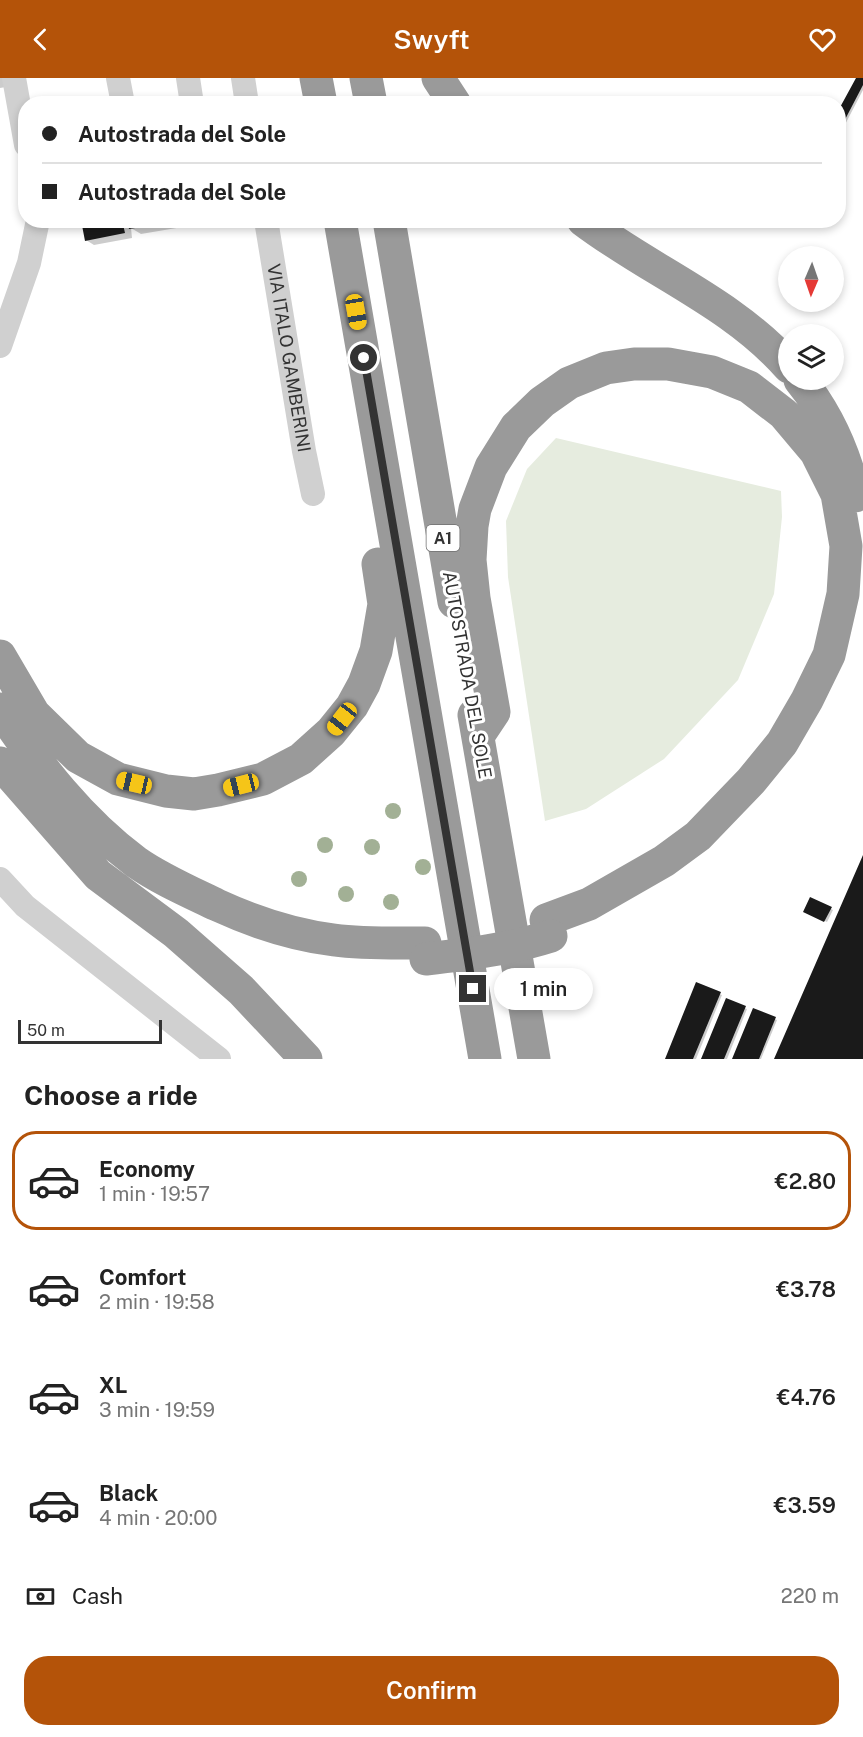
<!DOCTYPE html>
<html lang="en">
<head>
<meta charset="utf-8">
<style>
	:root { --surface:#fff; --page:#f6f6f6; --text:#222; --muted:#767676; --line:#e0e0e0; --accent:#b45309 }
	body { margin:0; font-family:"Public Sans",sans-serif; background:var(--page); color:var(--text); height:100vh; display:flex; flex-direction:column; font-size:22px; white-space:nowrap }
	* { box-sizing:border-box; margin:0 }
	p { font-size:20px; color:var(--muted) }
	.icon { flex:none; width:33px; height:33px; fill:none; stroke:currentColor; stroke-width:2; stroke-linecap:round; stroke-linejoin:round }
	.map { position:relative; height:981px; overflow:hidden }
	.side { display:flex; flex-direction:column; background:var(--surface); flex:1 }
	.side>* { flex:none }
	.top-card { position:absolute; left:18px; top:18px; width:828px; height:132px; border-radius:24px; box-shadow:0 3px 9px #0003; display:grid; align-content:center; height:132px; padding:0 24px; background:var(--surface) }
	.needle { width:39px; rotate:182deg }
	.fabs { position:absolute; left:778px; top:168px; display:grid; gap:12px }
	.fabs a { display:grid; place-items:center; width:66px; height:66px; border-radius:50%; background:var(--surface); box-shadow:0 3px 9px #0003; font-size:30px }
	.scale { position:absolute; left:18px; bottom:15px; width:144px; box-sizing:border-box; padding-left:6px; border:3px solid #333; border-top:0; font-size:16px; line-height:21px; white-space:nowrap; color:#333; -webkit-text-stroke:4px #fff; paint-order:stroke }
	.end { position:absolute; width:27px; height:27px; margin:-14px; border:8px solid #333; background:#fff; box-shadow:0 0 0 3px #fff }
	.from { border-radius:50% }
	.bubble { position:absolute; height:42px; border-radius:21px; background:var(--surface); box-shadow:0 3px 9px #0003; font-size:20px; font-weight:600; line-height:42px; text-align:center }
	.car { position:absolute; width:18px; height:36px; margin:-18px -9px; border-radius:8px; box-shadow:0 0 4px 2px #0007; background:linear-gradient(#f5c518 24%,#345 0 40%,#f5c518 0 76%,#345 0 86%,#f5c518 0) }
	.top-card b { display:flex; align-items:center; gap:21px; height:57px; font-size:22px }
	.top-card b+b { border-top:2px solid var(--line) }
	.top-card i { width:15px; height:15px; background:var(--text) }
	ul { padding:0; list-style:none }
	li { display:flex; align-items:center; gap:18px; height:99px; margin:0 12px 9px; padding:0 12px; border:3px solid transparent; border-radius:24px }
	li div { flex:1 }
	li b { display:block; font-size:22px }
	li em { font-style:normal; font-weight:600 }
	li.active { border-color:var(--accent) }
	li>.icon { width:54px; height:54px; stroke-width:1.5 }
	h2 { padding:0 24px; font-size:27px; line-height:72px }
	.pay { display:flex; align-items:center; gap:15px; height:66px; padding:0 24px; font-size:22px }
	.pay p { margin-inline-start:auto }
	.action { display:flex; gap:12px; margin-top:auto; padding:12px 24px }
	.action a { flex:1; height:69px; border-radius:24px; background:var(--accent); color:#fff; font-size:24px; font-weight:600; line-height:69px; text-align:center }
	header { display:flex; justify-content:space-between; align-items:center; height:78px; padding:0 24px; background:var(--accent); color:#fff; font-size:27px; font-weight:600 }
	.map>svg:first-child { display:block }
	.green { fill:#e6ecdf }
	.shadow { fill:#0003 }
	.building { fill:#1a1a1a }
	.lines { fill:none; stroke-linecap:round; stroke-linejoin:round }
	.minor { stroke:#d0d0d0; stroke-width:24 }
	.highway { stroke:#9a9a9a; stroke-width:33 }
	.highway-bridge { stroke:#9a9a9a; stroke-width:33 }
	.tree { fill:#a2b095 }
	.route { stroke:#333; stroke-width:8 }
	.labels { text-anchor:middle; stroke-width:6; stroke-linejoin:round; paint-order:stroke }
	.shield { fill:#fff; stroke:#707070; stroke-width:1.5 }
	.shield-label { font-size:16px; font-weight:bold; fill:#333 }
	.street-label { font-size:18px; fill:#333; stroke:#fff }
</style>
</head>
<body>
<header><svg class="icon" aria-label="back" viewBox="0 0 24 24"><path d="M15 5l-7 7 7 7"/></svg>Swyft<svg class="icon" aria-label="heart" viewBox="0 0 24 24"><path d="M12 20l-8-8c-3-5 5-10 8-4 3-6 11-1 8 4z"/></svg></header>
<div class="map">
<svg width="863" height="981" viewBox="0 0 863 981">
	<rect width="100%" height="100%" fill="#fff"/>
	<path class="green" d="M556,360L781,413L782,439L774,516L738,602L664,681L586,731L545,743L508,499L506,443L527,391Z"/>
	<path class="shadow" d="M0,0H11L12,8L0,10Z
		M857,0H863V12L838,60V36Z
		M82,142H224L141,156L131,150L132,160L94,167L86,162Z
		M811,821L833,832L827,844L805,833Z
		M697,906L722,917L696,981H667Z
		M726,922L747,931L727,981H702Z
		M754,932L777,942L761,981H734Z"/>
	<path class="building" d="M856,0H863V7L838,55V33Z
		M81,142H122L125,155L85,163Z
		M127,142H172V144L129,151Z
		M863,777V981H774Z
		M810,819L832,829L824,844L803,834Z
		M696,904L721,914L693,981H665Z
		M726,920L746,928L724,981H701Z
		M753,930L776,939L759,981H732Z"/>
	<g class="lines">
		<g class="minor">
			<path d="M14,0L26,67"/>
			<path d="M118,0L123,26"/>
			<path d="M188,0L192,26"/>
			<path d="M243,0L247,26"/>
			<path id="s1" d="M266,142L304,373L313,416"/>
			<path d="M0,268L29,185L38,142"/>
			<path d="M0,801L25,828L219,981"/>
		</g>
		<path class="highway" d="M316,0L321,26
			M366,0L371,26
			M438,0L455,26
			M340,142L485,981
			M389,142L454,524
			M583,142C650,193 733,225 789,289
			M800,302C827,335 845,376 855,418
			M0,578L34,636L78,679L118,701L166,713L194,716L218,712L263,701L301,681L331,654L352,628L364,606L376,573L384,526L378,486
			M0,631C38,688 81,743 136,784C160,801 190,814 217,827C254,844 294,857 334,862C364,866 395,865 425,865
			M474,637L534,981
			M478,658L494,634L474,520L470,482L472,448L475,431L491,389L516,349L542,324L569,305L606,290L634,286H668L712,294L749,309L784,336L816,374L837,416L846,468L843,516L829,577L807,622L782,665L751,703L698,758L664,783L589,826L546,842
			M0,685L98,797L176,855L241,912L306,981"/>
		<path class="highway-bridge" d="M426,881C469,876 510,871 551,858"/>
	</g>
	<g class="tree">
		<circle cx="393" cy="733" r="8"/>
		<circle cx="325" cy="767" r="8"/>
		<circle cx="372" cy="769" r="8"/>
		<circle cx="423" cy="789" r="8"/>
		<circle cx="299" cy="801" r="8"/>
		<circle cx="346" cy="816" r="8"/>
		<circle cx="391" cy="824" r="8"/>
	</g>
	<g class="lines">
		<path class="route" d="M364,280L473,911"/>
	</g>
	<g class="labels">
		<rect class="shield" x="426.5" y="447" width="33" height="26" rx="4.5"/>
		<g class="shield-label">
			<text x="443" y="466">A1</text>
		</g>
		<g class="street-label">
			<text dy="6" stroke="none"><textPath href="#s1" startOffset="140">VIA ITALO GAMBERINI</textPath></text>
			<text transform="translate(467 597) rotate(80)" y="6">AUTOSTRADA DEL SOLE</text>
		</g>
	</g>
</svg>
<div class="fabs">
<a><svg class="needle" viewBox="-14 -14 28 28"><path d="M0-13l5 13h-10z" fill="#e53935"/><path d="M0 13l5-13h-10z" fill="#767676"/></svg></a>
<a><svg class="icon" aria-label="layers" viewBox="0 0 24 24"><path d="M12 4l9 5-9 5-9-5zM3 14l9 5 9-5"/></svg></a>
</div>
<div class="scale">50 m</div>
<i class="end from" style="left:364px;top:280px"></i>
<i class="end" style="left:473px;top:911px"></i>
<div class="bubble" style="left:494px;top:890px;width:99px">1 min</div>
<i class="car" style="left:356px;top:234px;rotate:170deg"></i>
<i class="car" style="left:342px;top:641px;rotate:218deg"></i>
<i class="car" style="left:134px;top:705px;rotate:283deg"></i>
<i class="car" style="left:241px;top:707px;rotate:256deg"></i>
<div class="top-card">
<b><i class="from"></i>Autostrada del Sole</b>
<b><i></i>Autostrada del Sole</b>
</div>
</div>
<section class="side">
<h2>Choose a ride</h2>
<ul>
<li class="active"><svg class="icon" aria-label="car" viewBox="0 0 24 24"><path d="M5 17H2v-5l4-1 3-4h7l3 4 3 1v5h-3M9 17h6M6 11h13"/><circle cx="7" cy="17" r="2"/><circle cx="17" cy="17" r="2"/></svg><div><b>Economy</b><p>1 min · 19:57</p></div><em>€2.80</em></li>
<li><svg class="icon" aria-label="car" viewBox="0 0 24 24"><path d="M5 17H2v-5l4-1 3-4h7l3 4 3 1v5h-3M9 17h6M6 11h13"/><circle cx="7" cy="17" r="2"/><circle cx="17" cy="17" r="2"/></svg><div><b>Comfort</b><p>2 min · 19:58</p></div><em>€3.78</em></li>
<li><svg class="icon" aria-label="car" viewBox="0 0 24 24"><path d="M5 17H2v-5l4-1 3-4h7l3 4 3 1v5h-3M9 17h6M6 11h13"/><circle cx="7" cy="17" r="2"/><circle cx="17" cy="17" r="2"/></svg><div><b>XL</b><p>3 min · 19:59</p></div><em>€4.76</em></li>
<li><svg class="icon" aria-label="car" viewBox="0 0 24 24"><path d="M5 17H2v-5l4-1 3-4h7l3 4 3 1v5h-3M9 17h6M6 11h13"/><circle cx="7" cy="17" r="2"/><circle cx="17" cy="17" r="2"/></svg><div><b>Black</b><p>4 min · 20:00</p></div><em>€3.59</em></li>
</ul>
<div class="pay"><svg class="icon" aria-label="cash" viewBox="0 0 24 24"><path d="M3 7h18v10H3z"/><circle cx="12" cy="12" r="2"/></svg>Cash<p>220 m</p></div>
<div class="action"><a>Confirm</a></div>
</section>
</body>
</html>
